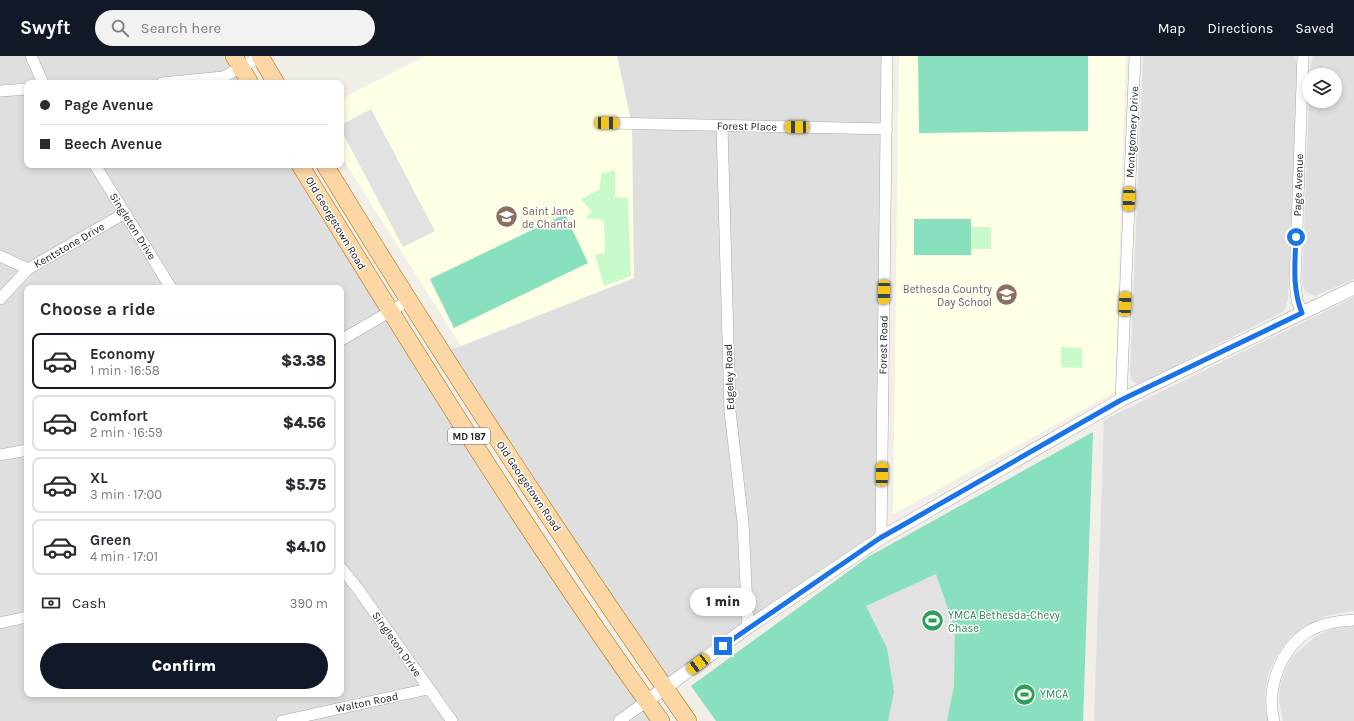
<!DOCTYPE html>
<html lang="en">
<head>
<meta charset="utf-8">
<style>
	:root { --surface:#fff; --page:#f2f2f3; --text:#2b2b33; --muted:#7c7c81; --line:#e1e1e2; --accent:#111827 }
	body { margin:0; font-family:Karla,sans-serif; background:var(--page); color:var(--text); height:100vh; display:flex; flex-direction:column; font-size:15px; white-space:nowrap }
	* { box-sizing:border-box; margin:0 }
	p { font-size:13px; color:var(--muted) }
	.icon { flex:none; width:22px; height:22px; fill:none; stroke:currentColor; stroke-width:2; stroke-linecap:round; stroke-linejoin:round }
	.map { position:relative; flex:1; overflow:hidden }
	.panel { position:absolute; left:24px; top:229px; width:320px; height:412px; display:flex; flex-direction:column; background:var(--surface); border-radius:8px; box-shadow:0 2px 6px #0003 }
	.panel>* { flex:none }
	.hud { position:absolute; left:24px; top:24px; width:320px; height:88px; border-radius:8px; box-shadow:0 2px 6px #0003; display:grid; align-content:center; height:88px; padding:0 16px; background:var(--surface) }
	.fabs { position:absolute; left:1302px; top:12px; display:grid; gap:8px }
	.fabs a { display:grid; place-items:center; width:40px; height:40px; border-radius:50%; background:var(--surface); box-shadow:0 2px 6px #0003; font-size:20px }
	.end { position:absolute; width:18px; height:18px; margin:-9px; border:5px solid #1a73e8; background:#fff; box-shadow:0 0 0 2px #fff }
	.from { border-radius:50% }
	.bubble { position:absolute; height:28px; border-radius:14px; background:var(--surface); box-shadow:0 2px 6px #0003; font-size:13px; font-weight:800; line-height:28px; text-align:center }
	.car { position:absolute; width:12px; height:24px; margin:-12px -6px; border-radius:5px; box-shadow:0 0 3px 1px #0007; background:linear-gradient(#f5c518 24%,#345 0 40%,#f5c518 0 76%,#345 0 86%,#f5c518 0) }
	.hud b { display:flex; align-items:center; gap:14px; height:38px; font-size:15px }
	.hud b+b { border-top:1px solid var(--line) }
	.hud i { width:10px; height:10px; background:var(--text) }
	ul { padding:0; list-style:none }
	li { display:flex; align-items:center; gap:12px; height:56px; margin:0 8px 6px; padding:0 8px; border:2px solid var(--line); border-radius:8px }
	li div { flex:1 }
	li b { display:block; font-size:15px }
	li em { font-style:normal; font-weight:800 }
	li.current { border-color:var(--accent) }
	li>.icon { width:36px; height:36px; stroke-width:1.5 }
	h2 { padding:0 16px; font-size:18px; line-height:48px }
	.pay { display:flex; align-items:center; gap:10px; height:44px; padding:0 16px; font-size:15px }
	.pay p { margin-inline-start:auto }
	.action { display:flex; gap:8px; margin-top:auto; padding:8px 16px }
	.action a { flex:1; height:46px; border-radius:24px; background:var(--accent); color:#fff; font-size:16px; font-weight:800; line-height:46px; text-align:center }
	header { display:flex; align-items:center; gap:24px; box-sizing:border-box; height:56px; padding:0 20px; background:var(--accent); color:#fff }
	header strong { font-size:19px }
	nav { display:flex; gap:22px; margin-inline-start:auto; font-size:14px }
	.search { width:280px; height:36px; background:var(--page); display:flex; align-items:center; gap:10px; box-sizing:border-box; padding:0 14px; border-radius:22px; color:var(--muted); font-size:15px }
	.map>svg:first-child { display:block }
	.residential { fill:#e0dfdf; fill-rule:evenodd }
	.education { fill:#ffffe5 }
	.park { fill:#c8facc }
	.pitch { fill:#88e0be }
	.parking { fill:#e2e2e2 }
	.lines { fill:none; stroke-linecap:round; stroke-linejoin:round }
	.minor-casing { stroke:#a9a9a9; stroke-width:12 }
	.tertiary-casing { stroke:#a9a9a9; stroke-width:14 }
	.primary-casing { stroke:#a06b00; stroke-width:18 }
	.minor { stroke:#fff; stroke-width:11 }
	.tertiary { stroke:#fff; stroke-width:13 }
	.primary { stroke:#fcd6a4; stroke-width:17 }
	.route { stroke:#1a73e8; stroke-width:5 }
	.labels { text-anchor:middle; stroke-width:3; stroke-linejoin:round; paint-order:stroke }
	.shield { fill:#fff; stroke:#646464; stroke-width:1 }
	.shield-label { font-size:10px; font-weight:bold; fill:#222 }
	.street-label { font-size:11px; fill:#222; stroke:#fff }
	.education-label { font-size:11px; fill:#785e54; stroke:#fff; text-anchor:start }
	.leisure-label { font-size:11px; fill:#27864d; stroke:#fff; text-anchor:start }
</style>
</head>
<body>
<header>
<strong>Swyft</strong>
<div class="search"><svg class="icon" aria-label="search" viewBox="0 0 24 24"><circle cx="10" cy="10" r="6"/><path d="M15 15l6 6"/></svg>Search here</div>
<nav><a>Map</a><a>Directions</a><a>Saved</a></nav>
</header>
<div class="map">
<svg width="1354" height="665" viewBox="0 0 1354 665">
	<rect width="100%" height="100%" fill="#f2efe9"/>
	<path class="residential" d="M0,0H234L250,27H27V109H300L661,665H0ZM27,232H341V638H27Z
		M617,0H887L881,482L666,631L441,296L461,290L632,70Z
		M1143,0H1295L1297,9L1288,244L1284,255L1138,329L1132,325L1130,316Z
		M1313,0H1354V223L1315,240L1305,235L1302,227L1309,45H1335V19H1310L1311,6Z
		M1354,241V555L1328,559L1300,574L1288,584L1277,599L1268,619L1265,637L1266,657L1269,665H1094L1104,364Z
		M1354,570V665H1283L1279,646L1280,630L1284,617L1292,601L1316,580L1333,573Z"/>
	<path class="education" d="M425,0H617L632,70L634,222L461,290L341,100V43Z
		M899,0H1126L1115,336L893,458Z"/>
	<path class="park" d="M615,114V141L628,142L631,220L604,230L595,199L605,197L604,164L585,162L592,156L581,143L600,133L601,118Z
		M971,171H991V193H971Z
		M1061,291L1082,292V312L1061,311Z"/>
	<path class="pitch" d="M918,0H1088V75L919,77Z
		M565,158L588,207L454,272L430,223Z
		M914,163H971V199H914Z
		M1093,376L1083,665H716L691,630L868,501Z"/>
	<path class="parking" d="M371,53L435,175L403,191L341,74V69Z
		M936,518L955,573L954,630L947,665H888L894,636L887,592L866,550Z"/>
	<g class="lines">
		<defs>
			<path id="minor" d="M31,0L43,27
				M162,27L223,21L260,1
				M0,35L27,33
				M607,67L887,73
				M722,70L730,355L743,467L748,571
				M95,109L171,232
				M0,200L28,213
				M0,243L28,213L125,157
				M1302,257L1297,244L1295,226L1303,0
				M341,284L408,245
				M1121,344L1135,0
				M0,399L27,394
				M881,482L887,0
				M341,512L358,533L452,665
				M0,567L27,561
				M282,665L428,633
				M619,665L647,645
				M1274,665C1266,633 1280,593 1309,575C1322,567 1339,565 1354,564"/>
			<path id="tertiary" d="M647,645L748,571L881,482L1121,344L1354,232"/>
			<path id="primary" d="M234,0L250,27
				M260,0L276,27
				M300,109C416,297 532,486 661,665
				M325,109C440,298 562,484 688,665"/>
		</defs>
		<use href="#minor" class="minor-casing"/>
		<use href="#tertiary" class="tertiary-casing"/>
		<use href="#primary" class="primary-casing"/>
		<use href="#minor" class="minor"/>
		<use href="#tertiary" class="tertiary"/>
		<use href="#primary" class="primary"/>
	</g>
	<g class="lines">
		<path class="route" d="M723,590L880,482L903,469L1121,344L1302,257C1292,232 1295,207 1296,181"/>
	</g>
	<defs>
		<symbol id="school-disc" viewBox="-11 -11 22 22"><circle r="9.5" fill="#8d6e63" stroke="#fff"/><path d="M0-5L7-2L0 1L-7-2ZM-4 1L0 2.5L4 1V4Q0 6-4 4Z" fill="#fff"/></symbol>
		<symbol id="stadium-disc" viewBox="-11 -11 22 22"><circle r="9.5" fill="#2e9e5b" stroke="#fff"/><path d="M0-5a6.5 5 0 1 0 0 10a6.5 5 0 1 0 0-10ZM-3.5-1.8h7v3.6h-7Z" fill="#fff"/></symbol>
	</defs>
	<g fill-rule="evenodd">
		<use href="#school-disc" x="494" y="148" width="25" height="25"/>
		<use href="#school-disc" x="994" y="226" width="25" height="25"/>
		<use href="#stadium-disc" x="920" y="552" width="25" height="25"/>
		<use href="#stadium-disc" x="1012" y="626" width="25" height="25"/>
	</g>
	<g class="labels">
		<rect class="shield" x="448" y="372" width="42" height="16" rx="3"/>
		<g class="shield-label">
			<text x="469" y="384">MD 187</text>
		</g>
		<g class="street-label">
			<text transform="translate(747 70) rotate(1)" y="4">Forest Place</text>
			<text transform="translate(1132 76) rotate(-87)" y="4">Montgomery Drive</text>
			<text transform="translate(1298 129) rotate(-88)" y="4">Page Avenue</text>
			<text transform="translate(336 167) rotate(59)" y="4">Old Georgetown Road</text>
			<text transform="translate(133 170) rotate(58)" y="4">Singleton Drive</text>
			<text transform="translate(69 189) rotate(-30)" y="4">Kentstone Drive</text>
			<text transform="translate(883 289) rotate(-89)" y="4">Forest Road</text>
			<text transform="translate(729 321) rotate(-92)" y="4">Edgeley Road</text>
			<text transform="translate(529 430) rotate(56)" y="4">Old Georgetown Road</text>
			<text transform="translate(397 588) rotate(55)" y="4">Singleton Drive</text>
			<text transform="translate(367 646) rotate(-12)" y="4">Walton Road</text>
		</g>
		<g class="education-label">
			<text x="522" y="159">Saint Jane<tspan x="522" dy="13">de Chantal</tspan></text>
			<text x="992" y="237" text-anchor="end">Bethesda Country<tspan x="992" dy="13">Day School</tspan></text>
		</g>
		<g class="leisure-label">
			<text x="948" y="563">YMCA Bethesda-Chevy<tspan x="948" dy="13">Chase</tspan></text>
			<text x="1040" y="642">YMCA</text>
		</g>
	</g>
</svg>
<div class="fabs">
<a><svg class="icon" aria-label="layers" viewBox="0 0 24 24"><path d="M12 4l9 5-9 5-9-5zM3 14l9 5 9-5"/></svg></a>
</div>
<i class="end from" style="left:1296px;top:181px"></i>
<i class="end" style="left:723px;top:590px"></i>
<div class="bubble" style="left:690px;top:532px;width:66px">1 min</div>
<i class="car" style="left:607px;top:67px;rotate:91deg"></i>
<i class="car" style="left:797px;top:71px;rotate:271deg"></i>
<i class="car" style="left:1129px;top:143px;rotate:182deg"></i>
<i class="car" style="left:884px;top:236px;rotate:181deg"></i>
<i class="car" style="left:1125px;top:248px;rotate:2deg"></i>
<i class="car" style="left:882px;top:418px;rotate:1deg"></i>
<i class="car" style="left:698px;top:608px;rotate:233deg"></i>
<div class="hud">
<b><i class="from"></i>Page Avenue</b>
<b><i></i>Beech Avenue</b>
</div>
<section class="panel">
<h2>Choose a ride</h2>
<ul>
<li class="current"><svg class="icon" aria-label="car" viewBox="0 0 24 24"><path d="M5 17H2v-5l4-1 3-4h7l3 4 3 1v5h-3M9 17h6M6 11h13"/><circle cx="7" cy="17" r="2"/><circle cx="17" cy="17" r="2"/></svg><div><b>Economy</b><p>1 min · 16:58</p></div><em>$3.38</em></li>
<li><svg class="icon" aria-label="car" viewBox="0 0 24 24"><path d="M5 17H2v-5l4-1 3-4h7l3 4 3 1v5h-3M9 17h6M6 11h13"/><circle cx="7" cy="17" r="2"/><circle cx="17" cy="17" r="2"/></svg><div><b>Comfort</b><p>2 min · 16:59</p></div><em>$4.56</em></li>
<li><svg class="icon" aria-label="car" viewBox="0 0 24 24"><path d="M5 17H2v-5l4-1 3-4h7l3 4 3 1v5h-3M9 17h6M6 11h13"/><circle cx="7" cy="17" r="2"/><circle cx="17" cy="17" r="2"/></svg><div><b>XL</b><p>3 min · 17:00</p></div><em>$5.75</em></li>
<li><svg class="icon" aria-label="car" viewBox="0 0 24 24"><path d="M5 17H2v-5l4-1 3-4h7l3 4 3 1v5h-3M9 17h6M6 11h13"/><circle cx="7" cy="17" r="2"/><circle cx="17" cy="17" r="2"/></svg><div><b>Green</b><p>4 min · 17:01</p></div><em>$4.10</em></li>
</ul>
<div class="pay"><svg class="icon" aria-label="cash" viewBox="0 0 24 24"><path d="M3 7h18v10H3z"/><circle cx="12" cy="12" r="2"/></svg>Cash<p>390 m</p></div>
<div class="action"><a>Confirm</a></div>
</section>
</div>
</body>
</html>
